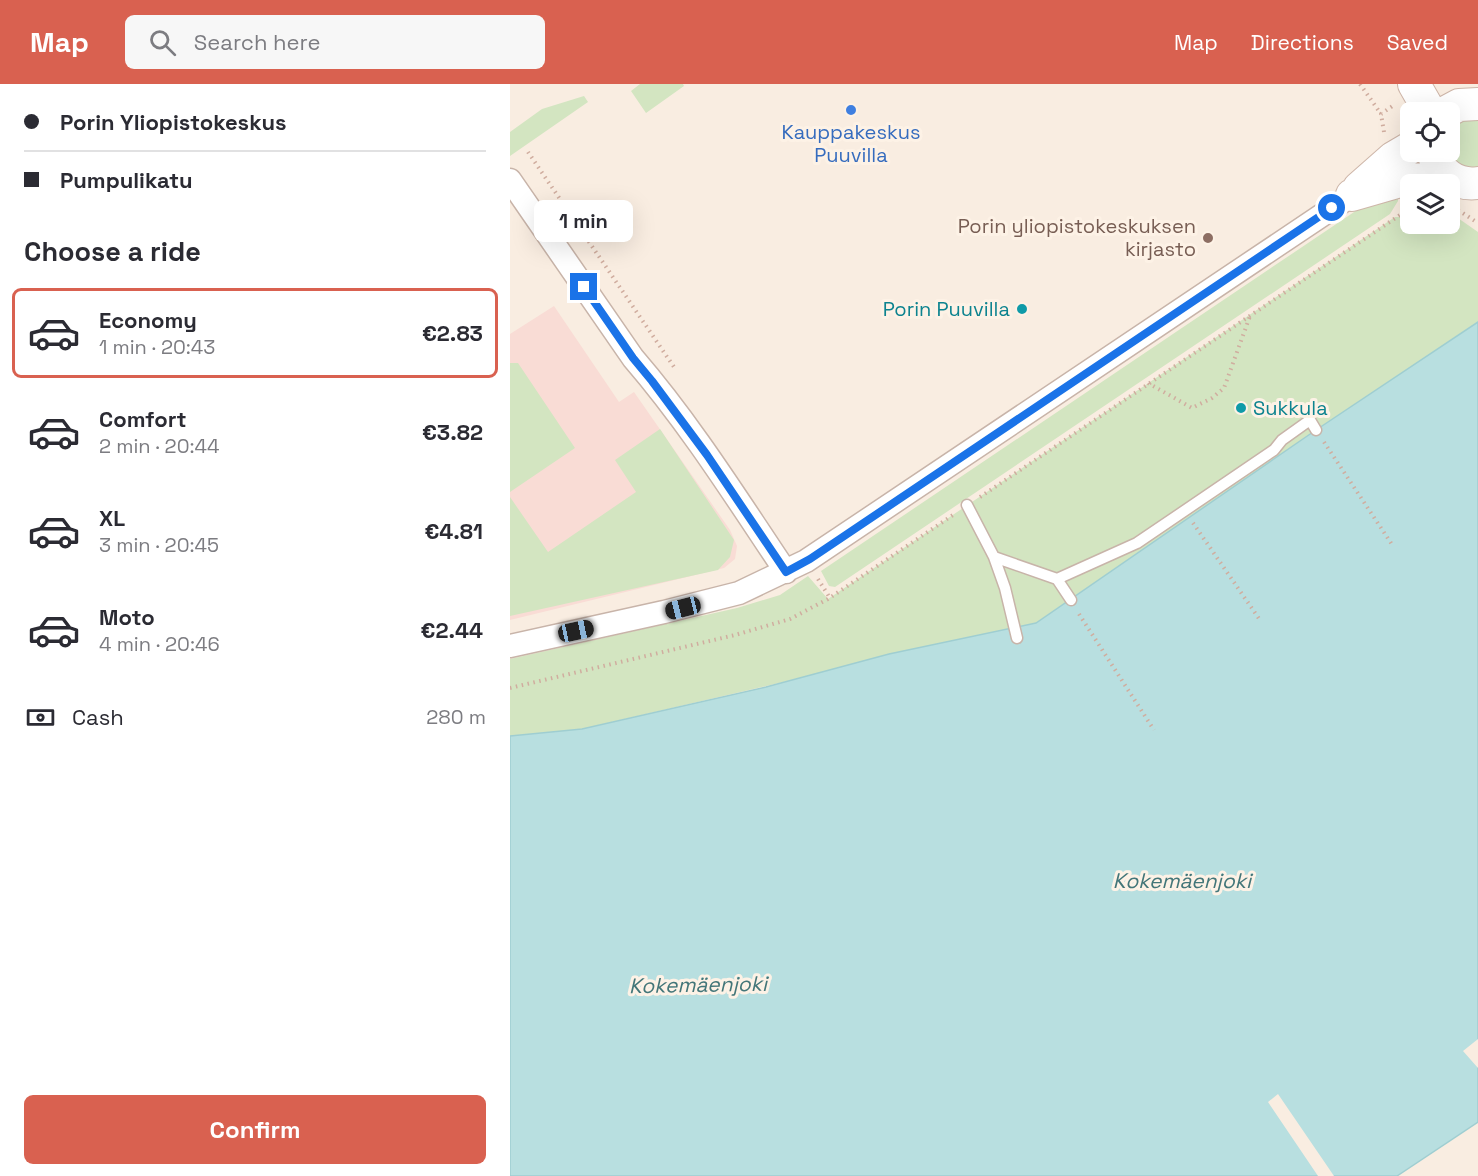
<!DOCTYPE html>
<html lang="en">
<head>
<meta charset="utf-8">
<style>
	:root { --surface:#fff; --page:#f7f7f7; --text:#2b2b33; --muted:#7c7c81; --line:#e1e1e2; --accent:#d96150 }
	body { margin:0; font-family:"Space Grotesk",sans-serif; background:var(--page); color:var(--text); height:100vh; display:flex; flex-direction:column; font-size:22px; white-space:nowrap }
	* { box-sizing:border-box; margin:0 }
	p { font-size:20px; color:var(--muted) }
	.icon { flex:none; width:33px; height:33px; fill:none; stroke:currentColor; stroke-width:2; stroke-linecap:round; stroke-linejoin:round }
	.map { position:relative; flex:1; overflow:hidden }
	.panel { display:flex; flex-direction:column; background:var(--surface); width:510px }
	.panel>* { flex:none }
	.top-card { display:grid; align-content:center; height:132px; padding:0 24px; background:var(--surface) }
	.tools { position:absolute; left:890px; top:18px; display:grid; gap:12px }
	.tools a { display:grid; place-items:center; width:60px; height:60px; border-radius:9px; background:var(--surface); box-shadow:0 6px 24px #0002; font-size:30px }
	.end { position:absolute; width:27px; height:27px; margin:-14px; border:8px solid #1a73e8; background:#fff; box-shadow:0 0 0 3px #fff }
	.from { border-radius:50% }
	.bubble { position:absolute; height:42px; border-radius:9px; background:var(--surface); box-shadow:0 6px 24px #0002; font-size:20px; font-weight:700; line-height:42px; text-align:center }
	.car { position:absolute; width:18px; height:36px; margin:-18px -9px; border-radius:8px; box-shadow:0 0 4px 2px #0007; background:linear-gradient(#222 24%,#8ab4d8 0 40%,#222 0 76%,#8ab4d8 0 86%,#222 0) }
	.top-card b { display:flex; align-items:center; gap:21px; height:57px; font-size:22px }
	.top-card b+b { border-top:2px solid var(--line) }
	.top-card i { width:15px; height:15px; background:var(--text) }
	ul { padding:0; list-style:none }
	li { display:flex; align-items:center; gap:18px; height:90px; margin:0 12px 9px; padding:0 12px; border:3px solid transparent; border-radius:9px }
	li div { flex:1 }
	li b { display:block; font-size:22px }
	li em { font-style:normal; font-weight:700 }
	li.active { border-color:var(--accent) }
	li>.icon { width:54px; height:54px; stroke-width:1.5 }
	h2 { padding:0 24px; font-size:27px; line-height:72px }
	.pay { display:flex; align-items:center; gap:15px; height:66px; padding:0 24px; font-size:22px }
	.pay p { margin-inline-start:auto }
	.primary-button { display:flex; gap:12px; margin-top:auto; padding:12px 24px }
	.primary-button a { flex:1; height:69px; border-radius:9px; background:var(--accent); color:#fff; font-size:24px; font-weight:700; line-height:69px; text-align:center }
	header { display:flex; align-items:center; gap:36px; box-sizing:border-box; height:84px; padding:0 30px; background:var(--accent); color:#fff }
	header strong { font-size:28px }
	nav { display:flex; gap:33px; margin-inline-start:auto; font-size:21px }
	.search { width:420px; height:54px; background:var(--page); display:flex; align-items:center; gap:15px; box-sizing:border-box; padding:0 21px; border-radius:9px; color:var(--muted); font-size:22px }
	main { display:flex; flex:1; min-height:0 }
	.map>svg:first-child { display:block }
	.commercial { fill:#f9dcd5 }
	.green { fill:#d3e5c1 }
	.water { fill:#b8dfe0; stroke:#9fced1; stroke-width:1.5 }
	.pier { fill:#f9ede1 }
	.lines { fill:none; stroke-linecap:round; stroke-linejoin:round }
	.lane-casing { stroke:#c8b4a9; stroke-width:13 }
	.street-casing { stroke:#c8b4a9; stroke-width:25 }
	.secondary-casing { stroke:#ceb6a9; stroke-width:34 }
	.path { stroke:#d0ad9f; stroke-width:4; stroke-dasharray:1.5 4.5; stroke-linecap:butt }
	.lane { stroke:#fff; stroke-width:10 }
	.street { stroke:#fff; stroke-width:22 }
	.secondary { stroke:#fff; stroke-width:32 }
	.route { stroke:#1a73e8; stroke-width:8 }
	.shop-dot { fill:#3f7fe0; stroke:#fdf2e6; stroke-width:2 }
	.education-dot { fill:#8d6e63; stroke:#fdf2e6; stroke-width:2 }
	.culture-dot { fill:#0f9aa8; stroke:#fdf2e6; stroke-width:2 }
	.labels { text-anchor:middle; stroke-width:6; stroke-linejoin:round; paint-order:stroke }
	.shop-label { font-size:20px; fill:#366cbe; stroke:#fdf2e6 }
	.education-label { font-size:20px; fill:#785e54; stroke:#fdf2e6; text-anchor:end }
	.culture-label { font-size:20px; fill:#0d838f; stroke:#fdf2e6; text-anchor:end }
	.water-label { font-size:21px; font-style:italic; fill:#437679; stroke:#fdf2e6 }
</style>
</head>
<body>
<header>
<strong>Map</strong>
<div class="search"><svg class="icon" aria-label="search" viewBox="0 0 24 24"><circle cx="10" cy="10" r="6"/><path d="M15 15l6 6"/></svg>Search here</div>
<nav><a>Map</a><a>Directions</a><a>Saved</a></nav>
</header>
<main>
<section class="panel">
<div class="top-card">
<b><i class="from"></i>Porin Yliopistokeskus</b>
<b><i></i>Pumpulikatu</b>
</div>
<h2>Choose a ride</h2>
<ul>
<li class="active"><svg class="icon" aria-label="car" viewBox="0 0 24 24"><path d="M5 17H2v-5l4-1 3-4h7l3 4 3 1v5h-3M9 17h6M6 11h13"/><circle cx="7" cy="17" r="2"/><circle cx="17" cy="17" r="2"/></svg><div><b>Economy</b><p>1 min · 20:43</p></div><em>€2.83</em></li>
<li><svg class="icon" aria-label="car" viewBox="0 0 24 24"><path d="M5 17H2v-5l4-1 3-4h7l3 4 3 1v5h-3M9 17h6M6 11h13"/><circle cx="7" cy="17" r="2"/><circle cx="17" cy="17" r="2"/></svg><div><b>Comfort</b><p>2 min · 20:44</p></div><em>€3.82</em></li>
<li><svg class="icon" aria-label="car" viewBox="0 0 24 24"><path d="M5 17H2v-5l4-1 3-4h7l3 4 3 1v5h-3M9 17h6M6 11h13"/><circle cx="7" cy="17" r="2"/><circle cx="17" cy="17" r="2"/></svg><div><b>XL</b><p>3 min · 20:45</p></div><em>€4.81</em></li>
<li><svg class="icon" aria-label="car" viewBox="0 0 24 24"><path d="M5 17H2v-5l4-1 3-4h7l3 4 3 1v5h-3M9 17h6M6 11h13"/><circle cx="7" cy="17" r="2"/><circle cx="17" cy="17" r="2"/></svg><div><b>Moto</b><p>4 min · 20:46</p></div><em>€2.44</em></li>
</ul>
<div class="pay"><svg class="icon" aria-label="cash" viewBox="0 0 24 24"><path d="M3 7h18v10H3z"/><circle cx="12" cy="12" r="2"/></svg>Cash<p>280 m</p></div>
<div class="primary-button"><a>Confirm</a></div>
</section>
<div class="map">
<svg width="968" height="1092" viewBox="0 0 968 1092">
	<rect width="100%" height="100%" fill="#f9ede1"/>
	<path class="commercial" d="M44,222L109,318L124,308L220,446L227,462L225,475L214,484L0,536V250Z"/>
	<path class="green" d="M130,0H173L174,2L136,29L121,7Z
		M74,12L78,18L0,72V48L32,25Z
		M968,33V85C941,86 939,70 939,48L949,36Z
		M888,109V117L880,130L325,503L319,502L311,487L850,124Z
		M939,132H945L968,148V238L806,346L526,539L72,645L0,652V575L227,524L270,511L298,492L318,515L885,133H900V140H939Z
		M0,279H8L65,364L0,408Z
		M150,345L224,456L220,473L208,486L0,532V413L38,468L126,408L105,376Z"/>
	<path class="water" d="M968,238V1038L887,1092H0V652L72,645L256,603L379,570L526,539L806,346Z"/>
	<path class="pier" d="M968,955V984L953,967Z
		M768,1010L824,1092H808L758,1018Z"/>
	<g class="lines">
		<defs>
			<path id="lane" d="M457,421L484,473L495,504L507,554
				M484,473L547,495L627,459L764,366L772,356L800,336L806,346
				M547,495L561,516"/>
			<path id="street" d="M0,96L123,274C180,340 227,415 276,488
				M0,562L154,528L229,509L296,477L842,111"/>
			<path id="secondary" d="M904,0L920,28
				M936,28L949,21L968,20
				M923,68C928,88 946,102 968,99
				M849,104L883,74L900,64
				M842,111L894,96L942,94"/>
		</defs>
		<use href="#lane" class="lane-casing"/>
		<use href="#street" class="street-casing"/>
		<use href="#secondary" class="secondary-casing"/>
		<path class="path" d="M850,0L871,30
			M874,48L871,30L884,21
			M18,68L166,286
			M948,126L968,139
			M638,299L682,324L702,314L714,304L740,232
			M814,358L883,462
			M470,413L899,125
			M683,439L750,536
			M308,495L320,514
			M569,530L644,646
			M0,604L225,551L280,535L318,515L443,431"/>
		<use href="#lane" class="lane"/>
		<use href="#street" class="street"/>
		<use href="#secondary" class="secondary"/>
	</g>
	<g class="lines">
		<path class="route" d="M74,203L123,274L142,297L197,371L276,488L300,475L822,124"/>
	</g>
	<circle class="shop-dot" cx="341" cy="26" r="6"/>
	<circle class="education-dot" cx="698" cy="154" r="6"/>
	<g class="culture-dot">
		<circle cx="512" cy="225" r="6"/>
		<circle cx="731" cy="324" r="6"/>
	</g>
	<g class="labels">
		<g class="shop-label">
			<text x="341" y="55">Kauppakeskus<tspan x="341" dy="23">Puuvilla</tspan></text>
		</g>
		<g class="education-label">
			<text x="686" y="149">Porin yliopistokeskuksen<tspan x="686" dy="23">kirjasto</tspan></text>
		</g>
		<g class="culture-label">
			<text x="500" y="232">Porin Puuvilla</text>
			<text x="743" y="331" text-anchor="start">Sukkula</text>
		</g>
		<g class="water-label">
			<text x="672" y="804">Kokemäenjoki</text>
			<text transform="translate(188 901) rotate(-1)" y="7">Kokemäenjoki</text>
		</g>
	</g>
</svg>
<div class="tools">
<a><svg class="icon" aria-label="locate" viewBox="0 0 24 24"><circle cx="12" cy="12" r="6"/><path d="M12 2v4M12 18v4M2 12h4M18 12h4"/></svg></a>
<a><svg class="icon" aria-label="layers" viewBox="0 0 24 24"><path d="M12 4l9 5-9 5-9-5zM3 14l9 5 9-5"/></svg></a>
</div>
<i class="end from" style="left:822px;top:124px"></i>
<i class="end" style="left:74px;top:203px"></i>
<div class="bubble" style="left:24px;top:116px;width:99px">1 min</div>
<i class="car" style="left:173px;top:524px;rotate:256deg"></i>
<i class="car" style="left:66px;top:547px;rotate:78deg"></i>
</div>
</main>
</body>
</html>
